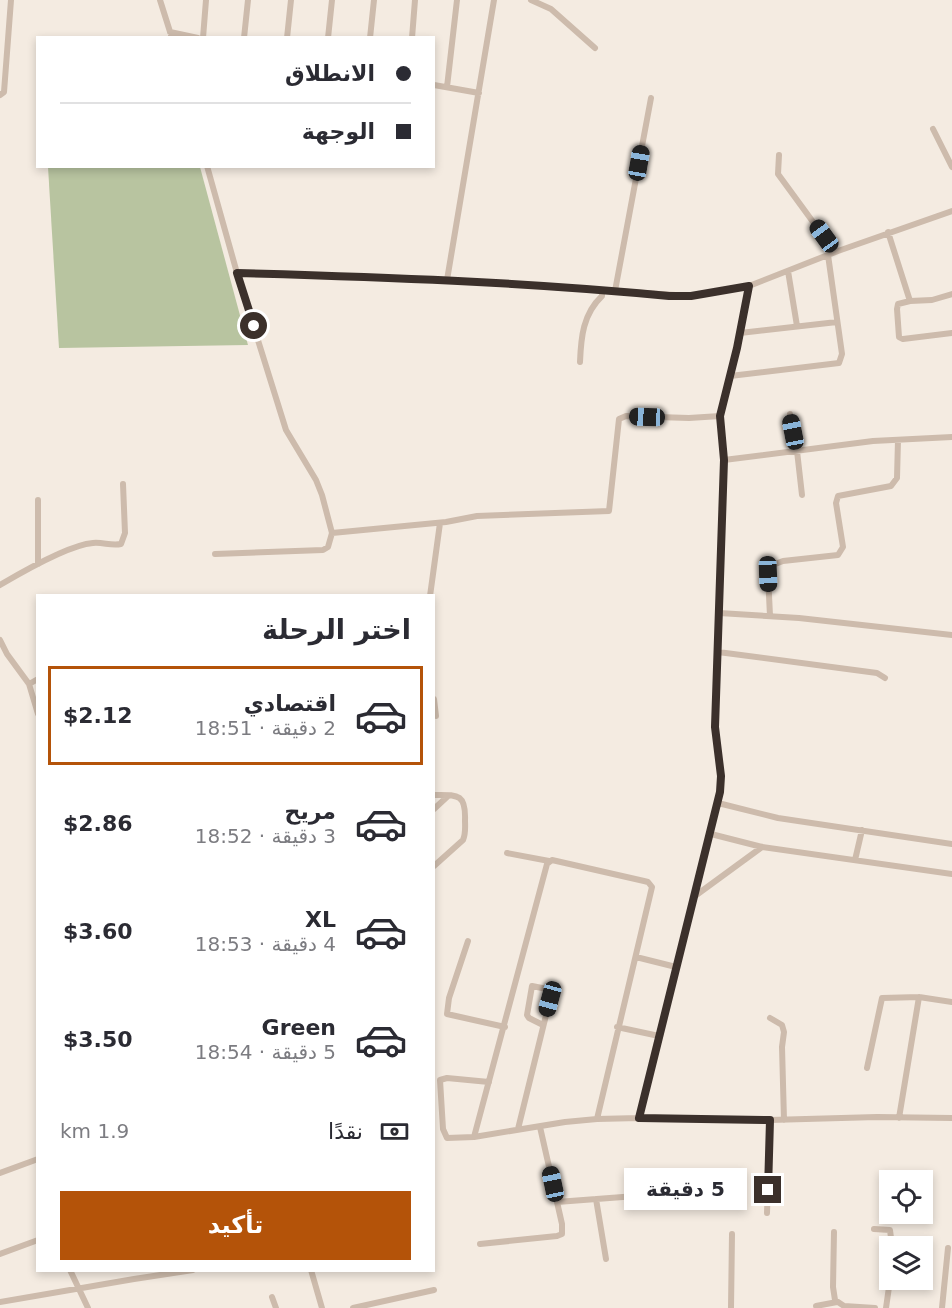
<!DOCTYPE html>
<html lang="ar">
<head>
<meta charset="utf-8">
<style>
	:root { --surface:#fff; --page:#f2f2f3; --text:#2b2b33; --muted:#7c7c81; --line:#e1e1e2; --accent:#b45309 }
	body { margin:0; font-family:"DejaVu Sans","Noto Naskh Arabic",sans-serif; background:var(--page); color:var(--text); direction:rtl; height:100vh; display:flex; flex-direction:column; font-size:22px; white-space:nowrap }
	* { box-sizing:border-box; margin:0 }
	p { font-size:20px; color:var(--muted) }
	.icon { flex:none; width:33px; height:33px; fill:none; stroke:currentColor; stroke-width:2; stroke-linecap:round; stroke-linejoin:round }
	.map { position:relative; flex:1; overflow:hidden; direction:ltr }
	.panel { position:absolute; left:36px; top:594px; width:399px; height:678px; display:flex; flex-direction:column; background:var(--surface); border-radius:0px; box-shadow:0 3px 9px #0003; direction:rtl }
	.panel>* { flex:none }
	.guide { position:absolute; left:36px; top:36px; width:399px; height:132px; border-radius:0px; box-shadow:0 3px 9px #0003; direction:rtl; display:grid; align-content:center; height:132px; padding:0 24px; background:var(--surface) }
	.buttons { position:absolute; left:879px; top:1170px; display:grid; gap:12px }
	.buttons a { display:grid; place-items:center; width:54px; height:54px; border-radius:0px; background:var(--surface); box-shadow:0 3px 9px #0003; font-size:30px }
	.end { position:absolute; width:27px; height:27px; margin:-14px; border:8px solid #3b302b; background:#fff; box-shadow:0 0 0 3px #fff }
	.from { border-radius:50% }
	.bubble { position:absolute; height:42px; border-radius:0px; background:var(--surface); box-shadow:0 3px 9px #0003; font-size:20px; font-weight:600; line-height:42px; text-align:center; direction:rtl }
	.car { position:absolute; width:18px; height:36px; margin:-18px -9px; border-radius:8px; box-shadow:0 0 4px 2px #0007; background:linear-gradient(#222 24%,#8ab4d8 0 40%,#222 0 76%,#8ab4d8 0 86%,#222 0) }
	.guide b { display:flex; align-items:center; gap:21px; height:57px; font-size:22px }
	.guide b+b { border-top:2px solid var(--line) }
	.guide i { width:15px; height:15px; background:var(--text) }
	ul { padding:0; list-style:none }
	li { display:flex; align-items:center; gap:18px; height:99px; margin:0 12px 9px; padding:0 12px; border:3px solid transparent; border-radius:0px }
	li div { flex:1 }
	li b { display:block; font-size:22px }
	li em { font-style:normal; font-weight:600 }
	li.selected { border-color:var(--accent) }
	li>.icon { width:54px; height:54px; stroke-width:1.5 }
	h2 { padding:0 24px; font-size:27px; line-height:72px }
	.pay { display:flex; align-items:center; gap:15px; height:66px; padding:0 24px; font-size:22px }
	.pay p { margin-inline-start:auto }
	.action { display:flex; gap:12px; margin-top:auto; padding:12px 24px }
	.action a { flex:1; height:69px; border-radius:0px; background:var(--accent); color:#fff; font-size:24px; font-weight:600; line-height:69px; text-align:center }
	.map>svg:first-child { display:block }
	.green { fill:#b8c4a0 }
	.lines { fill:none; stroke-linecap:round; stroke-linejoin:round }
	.street { stroke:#cdbbac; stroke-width:6 }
	.route { stroke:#3b302b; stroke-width:8 }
</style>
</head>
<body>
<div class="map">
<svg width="952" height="1308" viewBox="0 0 952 1308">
	<rect width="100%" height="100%" fill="#f4ebe1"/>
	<path class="green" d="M48,167H200L248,345L59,348Z"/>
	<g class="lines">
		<path class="street" d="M160,0L172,38
			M531,0L551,9L595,48
			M170,32L198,38
			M203,38L206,0
			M244,38L248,0
			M287,38L291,0
			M328,38L332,0
			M370,38L374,0
			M412,38L415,0
			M434,85L479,93
			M447,87L457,0
			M0,95L4,92L11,0
			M933,129L952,167
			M779,155L778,174L835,252
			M207,166L237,273L286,430L316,480L322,495L332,533L328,547L323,550L215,554
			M888,232L910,301L932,300L952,294
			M788,271L797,326
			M237,273L447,280L691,296L749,286L838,251L952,211
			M447,280L494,0
			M615,291L651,98
			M910,301L898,304L897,309L899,337L903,339L952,333
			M740,333L837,322
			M580,362C581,337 583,314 602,296V290
			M730,376L839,363L842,354L828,255
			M790,414L797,451L802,495
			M724,460L873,441L952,437
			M332,533L446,522L477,516L609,511L619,419L626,416L689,418L720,416L737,348L749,286
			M38,564V500
			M0,585C22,572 68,545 93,543C103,542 111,546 121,544L125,533L123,484
			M430,596L440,523
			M719,613L799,618L952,635
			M770,616L768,574L770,566L783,561L838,555L843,547L836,503L838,496L891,486L897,478L898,440
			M0,640L7,654L29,684L38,714
			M718,652L877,673L885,678
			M29,684L38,679
			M434,699L436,716
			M434,795C457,795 466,793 465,820C465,827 466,833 463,840L434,866
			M718,803L778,818L952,844
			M434,809L448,796
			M711,834L762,847L952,874
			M507,853L549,861
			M855,860L862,830
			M695,896L762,847
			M468,941L449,998L447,1014L505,1027
			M636,957L676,967
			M770,1018L782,1025L784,1032L782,1047L784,1120
			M617,1027L659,1036
			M867,1068L882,998L919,997L952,1002
			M489,1082L447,1078L440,1080L443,1129L447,1138L474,1137L565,1122L597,1119L639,1118L770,1120L877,1117L952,1118
			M639,1118L720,792L721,776L715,727L724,460L720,416
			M899,1118L919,997
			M518,1129L551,995L547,989L532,986L527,1015L529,1018L543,1025
			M474,1137L547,864L552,860L644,881L648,882L652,887L597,1119
			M0,1173L38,1159
			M596,1199L606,1259
			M557,1202L636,1196
			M767,1213L770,1120
			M874,1229L890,1230L892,1246
			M834,1232L833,1287L835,1300L844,1306L875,1308
			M480,1244L557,1236L562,1234V1224L540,1127
			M0,1254L38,1240
			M70,1270L88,1308
			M311,1270L322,1308
			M272,1297L276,1308
			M0,1302L134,1279L193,1270
			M816,1306L837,1302
			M353,1308L434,1290
			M731,1308L732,1234
			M886,1308L890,1280
			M942,1308L948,1248"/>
	</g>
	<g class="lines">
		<path class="route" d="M254,326L237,273C381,277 525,282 669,296H691L749,286L737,348L720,416L724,460L715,727L721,776L720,792L639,1118L770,1120L768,1190"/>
	</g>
</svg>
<div class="buttons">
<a><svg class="icon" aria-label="locate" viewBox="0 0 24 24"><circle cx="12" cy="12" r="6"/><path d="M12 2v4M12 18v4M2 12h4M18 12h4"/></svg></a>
<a><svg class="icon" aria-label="layers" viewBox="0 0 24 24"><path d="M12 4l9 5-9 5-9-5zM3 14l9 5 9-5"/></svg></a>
</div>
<i class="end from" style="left:254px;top:326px"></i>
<i class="end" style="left:768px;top:1190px"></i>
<div class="bubble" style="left:624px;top:1168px;width:123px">5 دقيقة</div>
<i class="car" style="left:639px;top:163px;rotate:10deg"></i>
<i class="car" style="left:824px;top:236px;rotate:324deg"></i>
<i class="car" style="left:647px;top:417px;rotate:272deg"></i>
<i class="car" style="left:793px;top:432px;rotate:349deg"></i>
<i class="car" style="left:768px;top:574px;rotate:178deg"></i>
<i class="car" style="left:550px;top:999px;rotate:195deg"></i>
<i class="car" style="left:553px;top:1184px;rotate:348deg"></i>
<div class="guide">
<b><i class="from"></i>الانطلاق</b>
<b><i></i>الوجهة</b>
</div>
<section class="panel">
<h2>اختر الرحلة</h2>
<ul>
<li class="selected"><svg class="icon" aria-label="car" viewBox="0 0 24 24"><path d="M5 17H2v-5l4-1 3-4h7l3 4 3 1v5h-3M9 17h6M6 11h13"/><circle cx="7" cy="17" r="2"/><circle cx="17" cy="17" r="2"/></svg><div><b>اقتصادي</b><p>2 دقيقة · 18:51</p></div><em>$2.12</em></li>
<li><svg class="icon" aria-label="car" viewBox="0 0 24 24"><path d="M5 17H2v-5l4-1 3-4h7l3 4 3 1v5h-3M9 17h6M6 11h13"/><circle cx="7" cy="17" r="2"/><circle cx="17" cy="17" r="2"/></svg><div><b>مريح</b><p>3 دقيقة · 18:52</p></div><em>$2.86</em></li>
<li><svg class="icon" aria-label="car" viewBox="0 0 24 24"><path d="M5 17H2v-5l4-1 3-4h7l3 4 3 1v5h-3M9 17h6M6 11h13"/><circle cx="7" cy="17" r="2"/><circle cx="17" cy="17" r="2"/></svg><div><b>XL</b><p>4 دقيقة · 18:53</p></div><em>$3.60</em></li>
<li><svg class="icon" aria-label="car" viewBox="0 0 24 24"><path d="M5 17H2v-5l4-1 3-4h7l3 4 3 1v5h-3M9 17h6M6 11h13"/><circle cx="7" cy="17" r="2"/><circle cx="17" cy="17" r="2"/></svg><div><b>Green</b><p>5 دقيقة · 18:54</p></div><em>$3.50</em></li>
</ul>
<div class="pay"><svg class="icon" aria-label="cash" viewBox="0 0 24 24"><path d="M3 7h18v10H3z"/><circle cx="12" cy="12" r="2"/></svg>نقدًا<p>1.9 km</p></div>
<div class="action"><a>تأكيد</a></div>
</section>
</div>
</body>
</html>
